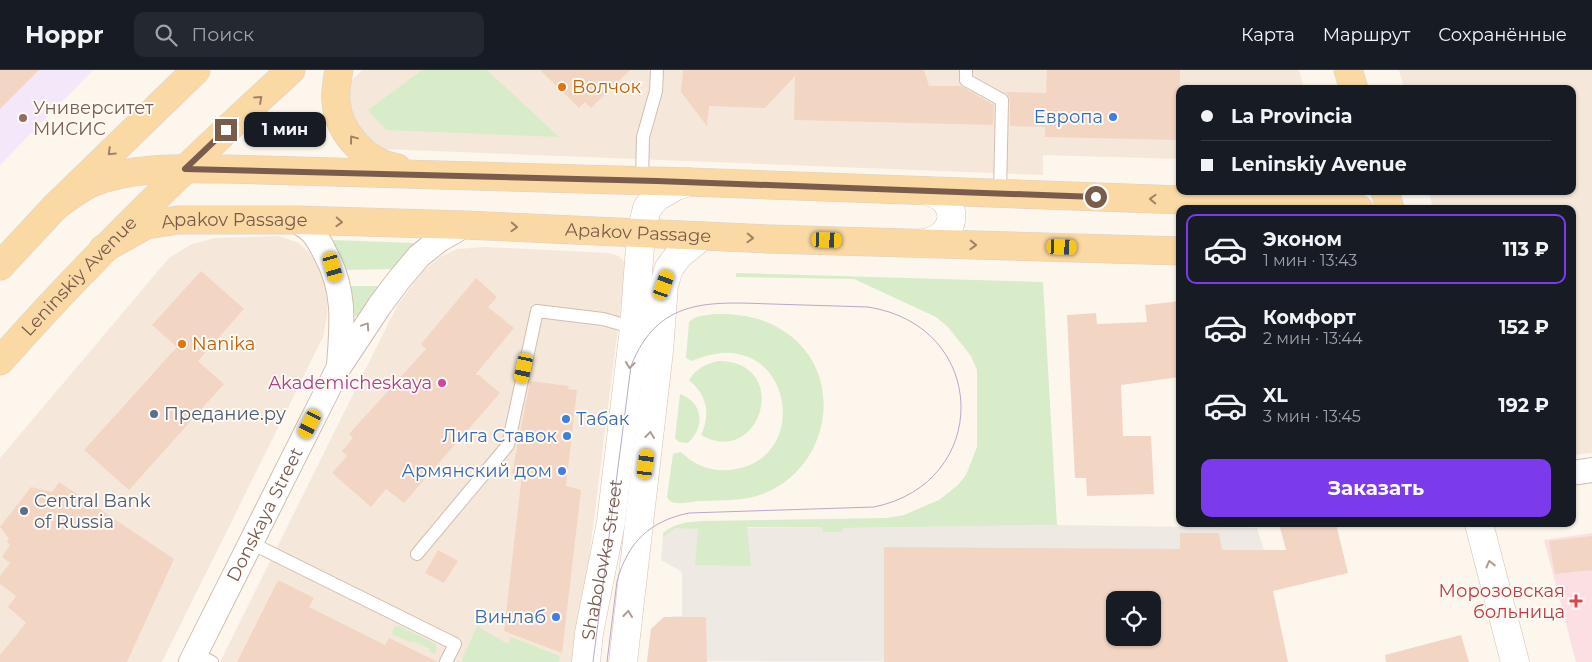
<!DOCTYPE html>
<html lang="ru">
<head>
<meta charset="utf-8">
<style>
	:root { --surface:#171b24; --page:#242831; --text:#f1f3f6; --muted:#9ea1a6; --line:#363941; --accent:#7c3aed }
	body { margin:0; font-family:Montserrat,sans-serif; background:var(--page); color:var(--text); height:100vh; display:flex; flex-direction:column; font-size:19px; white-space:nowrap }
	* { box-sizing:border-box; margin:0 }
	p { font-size:16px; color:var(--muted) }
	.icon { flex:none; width:28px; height:28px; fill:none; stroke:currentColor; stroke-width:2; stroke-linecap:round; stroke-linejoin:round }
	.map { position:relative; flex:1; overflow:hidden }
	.details { position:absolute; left:1176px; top:135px; width:400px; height:322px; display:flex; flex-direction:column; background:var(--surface); border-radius:10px; box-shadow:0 1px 4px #0004 }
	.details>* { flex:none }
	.guide { position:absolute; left:1176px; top:15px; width:400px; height:110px; border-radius:10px; box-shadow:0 1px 4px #0004; display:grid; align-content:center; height:110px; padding:0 25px; background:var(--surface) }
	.buttons { position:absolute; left:1106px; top:521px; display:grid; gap:10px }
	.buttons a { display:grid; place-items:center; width:55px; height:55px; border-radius:10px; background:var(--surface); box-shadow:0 1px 4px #0004; font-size:25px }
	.end { position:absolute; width:22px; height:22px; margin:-11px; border:6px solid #7a5c4d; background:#fff; box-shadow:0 0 0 2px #fff }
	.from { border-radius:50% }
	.bubble { position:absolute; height:35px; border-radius:10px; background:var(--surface); box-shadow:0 1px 4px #0004; font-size:16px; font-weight:700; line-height:35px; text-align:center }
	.car { position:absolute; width:15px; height:30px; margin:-15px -8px; border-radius:6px; box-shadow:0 0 4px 1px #0007; background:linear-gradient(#f5c518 24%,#345 0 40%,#f5c518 0 76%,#345 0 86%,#f5c518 0) }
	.guide b { display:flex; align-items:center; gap:18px; height:48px; font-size:19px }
	.guide b+b { border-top:1px solid var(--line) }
	.guide i { width:12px; height:12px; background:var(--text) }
	ul { padding:9px 0 0; list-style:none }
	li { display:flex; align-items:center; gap:15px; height:70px; margin:0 10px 8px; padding:0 15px; border:2px solid transparent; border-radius:10px }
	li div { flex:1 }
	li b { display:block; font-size:19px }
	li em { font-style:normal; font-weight:700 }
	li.on { border-color:var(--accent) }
	li>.icon { width:45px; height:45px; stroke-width:1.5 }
	.cta { display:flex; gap:10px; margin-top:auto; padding:10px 25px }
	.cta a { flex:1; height:58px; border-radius:10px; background:var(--accent); color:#fff; font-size:20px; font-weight:700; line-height:58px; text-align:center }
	header { display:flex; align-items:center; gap:30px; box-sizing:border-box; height:70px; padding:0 25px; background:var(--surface); border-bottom:1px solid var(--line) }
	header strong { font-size:24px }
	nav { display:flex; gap:28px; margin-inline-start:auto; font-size:18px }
	.search { width:350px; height:45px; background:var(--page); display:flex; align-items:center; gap:12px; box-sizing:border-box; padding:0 18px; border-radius:10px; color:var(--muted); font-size:19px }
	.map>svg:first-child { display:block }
	.residential { fill:#f5e8da }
	.industrial { fill:#efe9e4; fill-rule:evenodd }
	.education { fill:#f3e8fa }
	.medical { fill:#fbdfe3 }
	.green { fill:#d8ecc9 }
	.building { fill:#f3d5c3; fill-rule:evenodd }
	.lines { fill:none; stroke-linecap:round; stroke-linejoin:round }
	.service-casing { stroke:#d1beb0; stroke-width:14 }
	.minor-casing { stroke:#d1beb0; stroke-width:26 }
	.secondary-casing { stroke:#d6c0b0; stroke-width:29 }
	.primary-casing { stroke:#dad1cd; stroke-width:29 }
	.service { stroke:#fff; stroke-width:12 }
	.minor { stroke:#fff; stroke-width:24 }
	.secondary { stroke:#fff; stroke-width:28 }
	.primary { stroke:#fbd9a5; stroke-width:28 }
	.tram { stroke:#b9a8c9; stroke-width:1 }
	.oneway { stroke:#a18267 }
	.oneway2 { stroke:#af9d94 }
	.route { stroke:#7a5c4d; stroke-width:6 }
	.food-dot { fill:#e8710a; stroke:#fffaf3; stroke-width:2 }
	.shop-dot { fill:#3f7fe0; stroke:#fffaf3; stroke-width:2 }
	.education-dot { fill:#8d6e63; stroke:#fffaf3; stroke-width:2 }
	.hotel-dot { fill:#d1479c; stroke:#fffaf3; stroke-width:2 }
	.service-dot { fill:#5c6f8a; stroke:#fffaf3; stroke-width:2 }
	.health-dot { fill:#e0444e; stroke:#fffaf3; stroke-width:2 }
	.labels { text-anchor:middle; stroke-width:4; stroke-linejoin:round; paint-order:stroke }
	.food-label { font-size:18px; fill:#c56008; stroke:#fffaf3; text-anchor:start }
	.education-label { font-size:18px; fill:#785e54; stroke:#fffaf3; text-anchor:start }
	.shop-label { font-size:18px; fill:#366cbe; stroke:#fffaf3; text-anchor:end }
	.street-label { font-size:18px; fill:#7a5c4d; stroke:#fffaf3 }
	.hotel-label { font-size:18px; fill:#b23c85; stroke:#fffaf3; text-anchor:end }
	.service-label { font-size:18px; fill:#4e5e75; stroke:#fffaf3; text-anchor:start }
	.health-label { font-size:18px; fill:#be3a42; stroke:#fffaf3; text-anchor:end }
</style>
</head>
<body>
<header>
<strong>Hoppr</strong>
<div class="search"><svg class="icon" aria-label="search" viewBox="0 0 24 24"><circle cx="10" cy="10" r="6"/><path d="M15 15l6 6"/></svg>Поиск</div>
<nav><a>Карта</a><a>Маршрут</a><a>Сохранённые</a></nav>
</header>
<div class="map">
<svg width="1592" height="592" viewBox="0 0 1592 592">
	<rect width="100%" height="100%" fill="#fdf6ec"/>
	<path class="residential" d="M362,0H1299L1304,19H1180V89L1043,85V105L383,79L360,63L346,31L347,18L353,9Z
		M1399,0H1592V383L1573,385L1572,139H1433L1429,121H1572V19H1404Z
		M279,166L297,172L309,182L323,204L328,226L327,246L323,267L162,592H0V388L169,188L190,175L214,168Z
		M485,177L608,183L619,186L626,194L576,592H220L397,236L423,201L440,187L457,179Z"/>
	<path class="industrial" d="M1057,455L1257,458L1264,480L1288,592L647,591L651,559L664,547L682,546V502L661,490L663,468L675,458L823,457L840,462L844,458ZM1115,530H1152V568H1115Z"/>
	<path class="education" d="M0,0H93L0,95Z"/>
	<path class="medical" d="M1592,463V592H1576L1544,470Z"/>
	<path class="green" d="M422,0H487L559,67L386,60L368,40Z
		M332,170L413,173L414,175L393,199L344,200L331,173Z
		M736,203L1043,212L1057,455L844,458L841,462H823L822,457H747L751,496L695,495L698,459L675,458L663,468V463C675,453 687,452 702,451L887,448L904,445L939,430L958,415L966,405L977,377V300L971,286L948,257L936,247L854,209L736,207Z
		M349,216H380L361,246H355Z
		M716,244C740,244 762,247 782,260C846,299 833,395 765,423C746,431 723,430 702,431C691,431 672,438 667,427L673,384L681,382C694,395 711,402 729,400C817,393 792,248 692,291L686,288L689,252C695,245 708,245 716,244Z
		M718,291C793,291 761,399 701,365C711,344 707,325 689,310C696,299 705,294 718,291Z
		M680,324C704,333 705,357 688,373L679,372L675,368Z
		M399,556L436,574V584L429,581L430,579L413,571L412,573L392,564L394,557Z
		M477,556L508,574L511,567L560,586L559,592H461Z"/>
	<path class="building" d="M0,0H39L0,39Z
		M540,0H630L591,38L585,32L579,38Z
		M683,0H924L929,16H961L994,35L993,55L794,50L795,6L765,38L709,36L707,56L681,22Z
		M1047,0H1180V70L1045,67V57L1010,56V30L1009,26L1005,22L1046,23Z
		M201,201L244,239L198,291L224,314L129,420L84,380L177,277L152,255Z
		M476,208L497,227L488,237L514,258L475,305H479L500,323L404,433L386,419L371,437L332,403L347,386L342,381L353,368L349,364L426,279L421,274Z
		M1180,231V307L1121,315L1123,366H1151L1154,424L1087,426L1086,408H1075L1067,245L1096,243L1097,254L1147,252L1145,235Z
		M530,311L569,316L568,319L577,320L566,416L581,420L562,583L504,561L522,404L512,403Z
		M59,412L174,489L127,592H0V585L26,553L8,537L16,526L0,514V506L10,493L2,487L10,475L7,472L9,469L0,457L31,417L52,422Z
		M1279,454H1336L1348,503L1273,521L1288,592H884V477L1180,479V463H1219L1222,480H1286ZM1115,530H1152V568H1115Z
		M1592,466V500L1555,504L1549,471Z
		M438,480L458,491L444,513L425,503Z
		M278,510L314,528L309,537L385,575L389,568L438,592H237Z
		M664,547H706L707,592H647L651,559Z
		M1461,565L1469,592H1386L1385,585Z"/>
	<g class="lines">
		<defs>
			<path id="service" d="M966,0V10L1002,30L1000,124
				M642,111L643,67L656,21L657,0
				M251,473L455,574L446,592
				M417,484L508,375L537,241L603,249L635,258
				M196,584L212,592"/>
			<g id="minor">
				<path d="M296,150C301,154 307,157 312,162C318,168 322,177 326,185C346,221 342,256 339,295"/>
				<path d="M1572,403L1592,400"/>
				<path id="s1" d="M191,592L339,297L380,235L398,211L419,186L439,170L465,155"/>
			</g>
			<g id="secondary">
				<path d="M924,173C959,167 961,129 927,121"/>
				<path d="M1479,454L1515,592"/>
				<path id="s2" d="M586,592L589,563L611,452L634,258L641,163L647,138L657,127L676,116L689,112"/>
				<path d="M623,592L659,281L664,215L669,198L679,185L702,166"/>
			</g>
			<g id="primary">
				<path d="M339,0C337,10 335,20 336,31C338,63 366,92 397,98"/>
				<path d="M1348,0L1354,19"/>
				<path d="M1385,121L1390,139"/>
				<path d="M55,137C67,128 80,118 94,112C136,96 183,99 227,99L689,112L1318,135L1359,139"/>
				<path id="s3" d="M103,179L146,155L178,150H296L465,155L769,169L1180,181"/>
				<path d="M0,196L55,137L196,0"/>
				<path id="s4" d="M0,291C91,188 190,92 291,0"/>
			</g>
		</defs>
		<use href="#service" class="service-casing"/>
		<use href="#minor" class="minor-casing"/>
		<use href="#secondary" class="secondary-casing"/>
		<use href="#primary" class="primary-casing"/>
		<use href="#service" class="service"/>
		<use href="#minor" class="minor"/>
		<use href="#secondary" class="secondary"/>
		<use href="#primary" class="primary"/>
		<path class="tram" d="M593,592L631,296C658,227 710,232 772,234C804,235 836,236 868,237C990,256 992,413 874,437L689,443C650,451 628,472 617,511L607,592"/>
	</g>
	<defs><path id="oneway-chevron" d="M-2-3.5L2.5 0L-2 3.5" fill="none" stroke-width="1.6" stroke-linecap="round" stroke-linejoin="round" transform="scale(1.25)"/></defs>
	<g class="oneway">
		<use href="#oneway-chevron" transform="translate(259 29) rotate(-42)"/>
		<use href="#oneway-chevron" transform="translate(353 69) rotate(-127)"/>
		<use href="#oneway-chevron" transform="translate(111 82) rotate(136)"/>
		<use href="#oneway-chevron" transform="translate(1153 129) rotate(-178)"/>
		<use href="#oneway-chevron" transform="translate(339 152) rotate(3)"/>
		<use href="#oneway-chevron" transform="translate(514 157) rotate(2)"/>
		<use href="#oneway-chevron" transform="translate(750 168) rotate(2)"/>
		<use href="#oneway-chevron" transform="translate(973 175) rotate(2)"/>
	</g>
	<g class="oneway2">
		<use href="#oneway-chevron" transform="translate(366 256) rotate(-56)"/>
		<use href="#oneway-chevron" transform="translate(630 295) rotate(96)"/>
		<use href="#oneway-chevron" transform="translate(650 365) rotate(-83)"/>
		<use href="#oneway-chevron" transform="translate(1490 494) rotate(-104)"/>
		<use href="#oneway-chevron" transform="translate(628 544) rotate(-83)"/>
	</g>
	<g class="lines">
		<path class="route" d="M226,60L185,99L657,111L1096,127"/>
	</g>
	<g class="food-dot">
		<circle cx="562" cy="17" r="5"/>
		<circle cx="182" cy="274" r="5"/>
	</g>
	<g class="shop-dot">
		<circle cx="1113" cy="47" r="5"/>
		<circle cx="566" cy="349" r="5"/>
		<circle cx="567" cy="366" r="5"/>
		<circle cx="562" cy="401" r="5"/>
		<circle cx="556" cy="547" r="5"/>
	</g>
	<circle class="education-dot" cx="23" cy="48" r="5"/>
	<circle class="hotel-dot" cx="442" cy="313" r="5"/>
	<g class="service-dot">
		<circle cx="154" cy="344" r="5"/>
		<circle cx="24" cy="441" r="5"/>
	</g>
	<path class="health-dot" d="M1573.5 523.5h5v5h5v5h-5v5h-5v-5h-5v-5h5z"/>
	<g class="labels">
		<g class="food-label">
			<text x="572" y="23">Волчок</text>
			<text x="192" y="280">Nanika</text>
		</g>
		<g class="education-label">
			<text x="33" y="44">Университет<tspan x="33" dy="21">МИСИС</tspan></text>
		</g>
		<g class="shop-label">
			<text x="1103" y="53">Европа</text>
			<text x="576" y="355" text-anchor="start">Табак</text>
			<text x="557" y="372">Лига Ставок</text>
			<text x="552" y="407">Армянский дом</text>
			<text x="546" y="553">Винлаб</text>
		</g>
		<g class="street-label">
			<text dy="6" stroke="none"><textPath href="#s3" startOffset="138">Apakov Passage</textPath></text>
			<text dy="6" stroke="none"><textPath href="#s3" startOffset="542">Apakov Passage</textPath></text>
			<text dy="6" stroke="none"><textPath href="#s4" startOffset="116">Leninskiy Avenue</textPath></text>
			<text dy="6" stroke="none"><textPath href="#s1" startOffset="165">Donskaya Street</textPath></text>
			<text dy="6" stroke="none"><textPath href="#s2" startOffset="104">Shabolovka Street</textPath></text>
		</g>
		<g class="hotel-label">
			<text x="432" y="319">Akademicheskaya</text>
		</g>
		<g class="service-label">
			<text x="164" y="350">Предание.ру</text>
			<text x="34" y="437">Central Bank<tspan x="34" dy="21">of Russia</tspan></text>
		</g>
		<g class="health-label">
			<text x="1565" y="527">Морозовская<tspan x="1565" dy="21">больница</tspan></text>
		</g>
	</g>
</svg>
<div class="buttons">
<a><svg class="icon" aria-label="locate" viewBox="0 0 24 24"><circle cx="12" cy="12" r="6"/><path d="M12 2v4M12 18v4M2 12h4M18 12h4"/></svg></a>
</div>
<i class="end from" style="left:1096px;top:127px"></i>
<i class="end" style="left:226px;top:60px"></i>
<div class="bubble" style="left:244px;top:42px;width:82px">1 мин</div>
<i class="car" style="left:827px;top:170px;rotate:92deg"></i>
<i class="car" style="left:1062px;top:177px;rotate:92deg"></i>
<i class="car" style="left:333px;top:197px;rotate:164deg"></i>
<i class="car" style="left:664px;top:215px;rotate:19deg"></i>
<i class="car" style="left:524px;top:298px;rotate:192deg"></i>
<i class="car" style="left:310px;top:354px;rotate:207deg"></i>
<i class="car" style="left:646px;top:394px;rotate:7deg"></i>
<div class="guide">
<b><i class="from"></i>La Provincia</b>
<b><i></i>Leninskiy Avenue</b>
</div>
<section class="details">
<ul>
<li class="on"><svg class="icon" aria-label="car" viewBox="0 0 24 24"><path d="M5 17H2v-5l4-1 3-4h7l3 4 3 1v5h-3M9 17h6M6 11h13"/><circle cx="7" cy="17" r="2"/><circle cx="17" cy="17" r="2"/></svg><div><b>Эконом</b><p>1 мин · 13:43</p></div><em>113 ₽</em></li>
<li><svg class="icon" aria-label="car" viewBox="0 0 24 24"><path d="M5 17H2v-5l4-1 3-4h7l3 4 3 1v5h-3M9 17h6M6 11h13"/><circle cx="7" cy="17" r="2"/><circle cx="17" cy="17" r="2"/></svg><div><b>Комфорт</b><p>2 мин · 13:44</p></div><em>152 ₽</em></li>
<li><svg class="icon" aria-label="car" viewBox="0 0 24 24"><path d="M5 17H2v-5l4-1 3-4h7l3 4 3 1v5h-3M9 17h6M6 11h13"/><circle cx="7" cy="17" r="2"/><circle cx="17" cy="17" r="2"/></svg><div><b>XL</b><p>3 мин · 13:45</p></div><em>192 ₽</em></li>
</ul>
<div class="cta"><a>Заказать</a></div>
</section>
</div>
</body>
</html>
